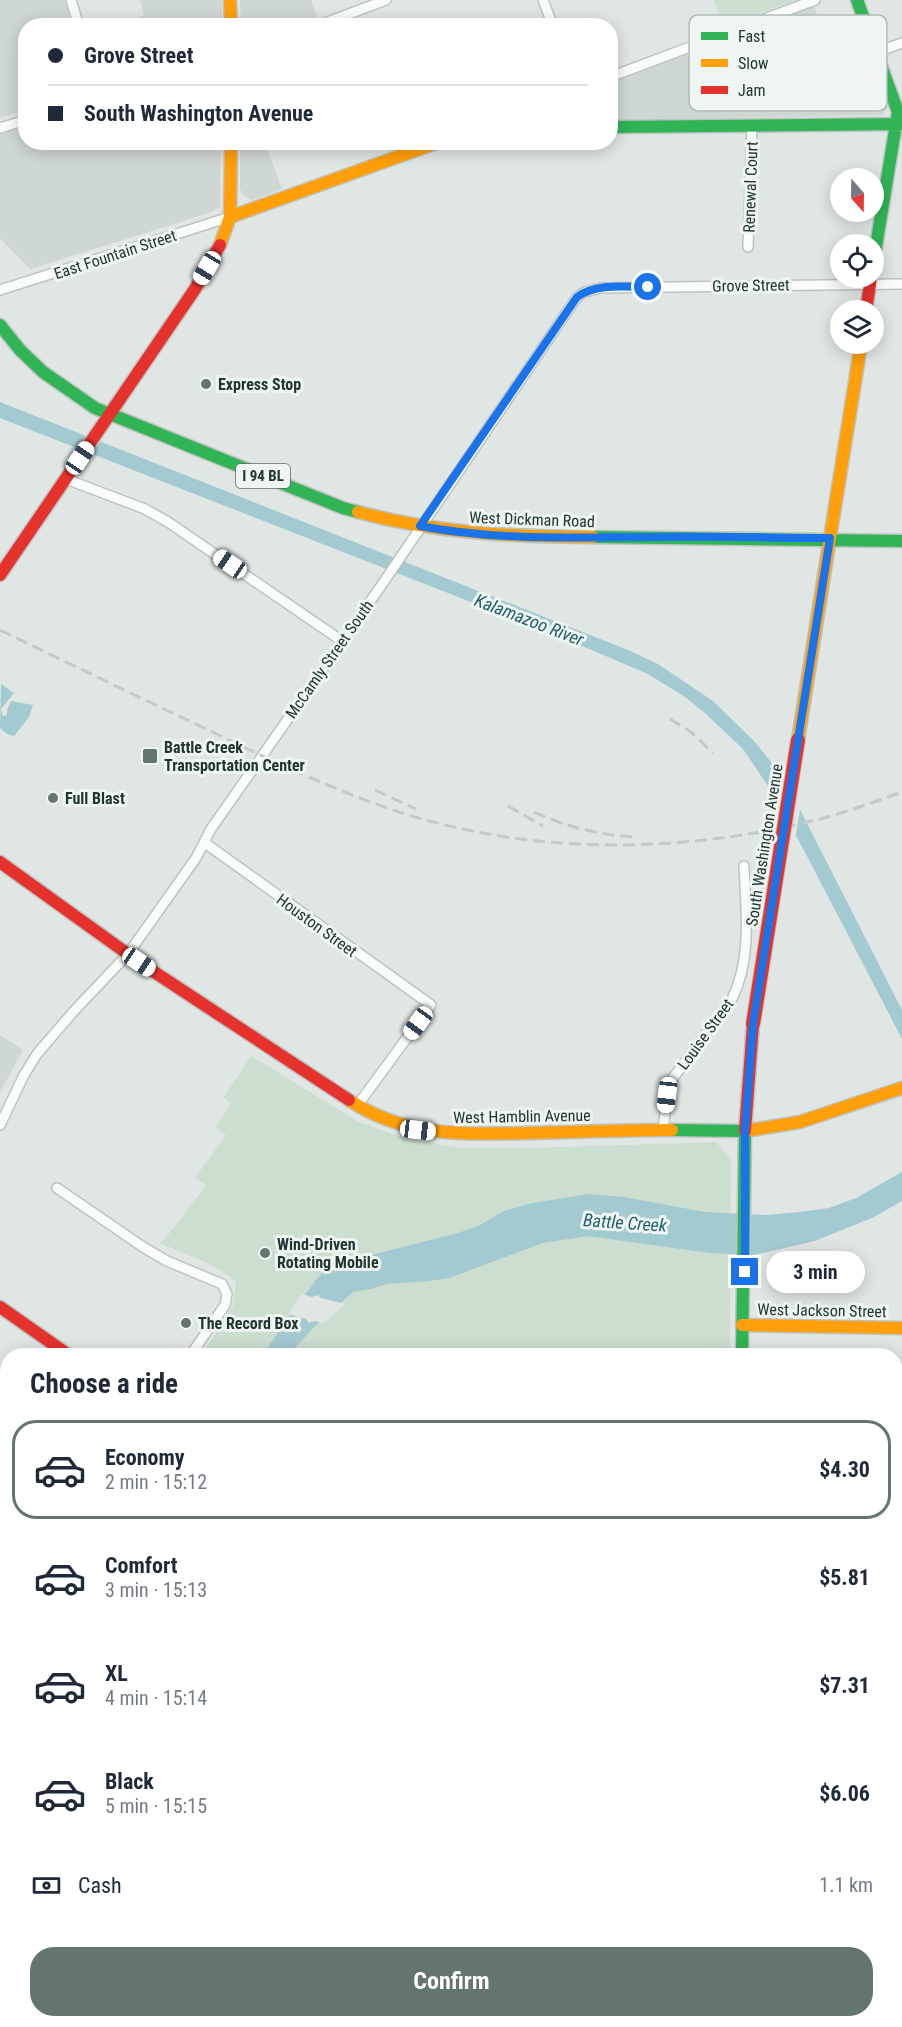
<!DOCTYPE html>
<html lang="en">
<head>
<meta charset="utf-8">
<style>
	:root { --surface:#fff; --page:#f6f6f7; --text:#1f2937; --muted:#747a83; --line:#e0e1e3; --accent:#64746f }
	body { margin:0; font-family:"Roboto Condensed",sans-serif; background:var(--page); color:var(--text); height:100vh; display:flex; flex-direction:column; font-size:22px; white-space:nowrap }
	* { box-sizing:border-box; margin:0 }
	p { font-size:20px; color:var(--muted) }
	.icon { flex:none; width:33px; height:33px; fill:none; stroke:currentColor; stroke-width:2; stroke-linecap:round; stroke-linejoin:round }
	.map { position:relative; flex:1; overflow:hidden }
	.sheet { position:absolute; left:0px; top:1348px; width:903px; height:680px; display:flex; flex-direction:column; background:var(--surface); border-radius:24px 24px 0 0; box-shadow:0 3px 15px #0003 }
	.sheet>* { flex:none }
	.guide { position:absolute; left:18px; top:18px; width:600px; height:132px; border-radius:24px; box-shadow:0 3px 15px #0003; display:grid; align-content:center; height:132px; padding:0 30px; background:var(--surface) }
	.needle { width:39px; rotate:160deg }
	.buttons { position:absolute; left:830px; top:168px; display:grid; gap:12px }
	.buttons a { display:grid; place-items:center; width:54px; height:54px; border-radius:50%; background:var(--surface); box-shadow:0 3px 15px #0003; font-size:30px }
	.end { position:absolute; width:27px; height:27px; margin:-14px; border:8px solid #1a73e8; background:#fff; box-shadow:0 0 0 3px #fff }
	.from { border-radius:50% }
	.bubble { position:absolute; height:42px; border-radius:21px; background:var(--surface); box-shadow:0 3px 15px #0003; font-size:20px; font-weight:700; line-height:42px; text-align:center }
	.car { position:absolute; width:18px; height:36px; margin:-18px -9px; border-radius:8px; box-shadow:0 0 4px 2px #0007; background:linear-gradient(#fff 24%,#345 0 40%,#fff 0 76%,#345 0 86%,#fff 0) }
	.guide b { display:flex; align-items:center; gap:21px; height:57px; font-size:22px }
	.guide b+b { border-top:2px solid var(--line) }
	.guide i { width:15px; height:15px; background:var(--text) }
	ul { padding:0; list-style:none }
	li { display:flex; align-items:center; gap:18px; height:99px; margin:0 12px 9px; padding:0 18px; border:3px solid transparent; border-radius:24px }
	li div { flex:1 }
	li b { display:block; font-size:22px }
	li em { font-style:normal; font-weight:700 }
	li.on { border-color:var(--accent) }
	li>.icon { width:54px; height:54px; stroke-width:1.5 }
	h2 { padding:0 30px; font-size:27px; line-height:72px }
	.pay { display:flex; align-items:center; gap:15px; height:66px; padding:0 30px; font-size:22px }
	.pay p { margin-inline-start:auto }
	.cta { display:flex; gap:12px; margin-top:auto; padding:12px 30px }
	.cta a { flex:1; height:69px; border-radius:24px; background:var(--accent); color:#fff; font-size:24px; font-weight:700; line-height:69px; text-align:center }
	.map>svg:first-child { display:block }
	.built { fill:#cfd7d3 }
	.green { fill:#cbded0 }
	.water { fill:#a4cad1 }
	.pier { fill:#e0e6e3 }
	.lines { fill:none; stroke-linecap:round; stroke-linejoin:round }
	.street-casing { stroke:#bdc3c0; stroke-width:12 }
	.fast-casing { stroke:#bdc3c1; stroke-width:15 }
	.slow-casing { stroke:#bdc3c1; stroke-width:15 }
	.jam-casing { stroke:#bdc3c1; stroke-width:15 }
	.street { stroke:#fafbfb; stroke-width:9 }
	.fast { stroke:#30b455; stroke-width:12 }
	.slow { stroke:#ff9f0a; stroke-width:12 }
	.jam { stroke:#e5322d; stroke-width:12 }
	.rail { stroke:#c5c9c8; stroke-width:3; stroke-dasharray:12 6; stroke-linecap:butt }
	.jam-bridge-casing { stroke:#bbc3c0; stroke-width:16; stroke-linecap:butt }
	.jam-bridge { stroke:#e5322d; stroke-width:14 }
	.route { stroke:#1a73e8; stroke-width:8 }
	.poi-dot { fill:#64746f; stroke:#eef5f2; stroke-width:2 }
	.labels { text-anchor:middle; stroke-width:6; stroke-linejoin:round; paint-order:stroke }
	.shield { fill:#eef5f2; stroke:#5e6f6b; stroke-width:1.5 }
	.shield-label { font-size:15px; font-weight:bold; fill:#213631 }
	.street-label { font-size:16px; fill:#213631; stroke:#eef5f2 }
	.poi-label { font-size:16px; font-weight:bold; fill:#213631; stroke:#eef5f2; text-anchor:start }
	.water-label { font-size:18px; font-style:italic; fill:#225e6b; stroke:#eef5f2 }
	.key { fill:#eef5f2; stroke:#b0bcb8; stroke-width:1.5 }
	.key-label { font-size:16px; fill:#213631 }
</style>
</head>
<body>
<div class="map">
<svg width="902" height="2027" viewBox="0 0 902 2027">
	<rect width="100%" height="100%" fill="#e0e6e3"/>
	<path class="built" d="M0,0H64L72,25L26,26L25,110L0,118Z
		M140,0H222V25H132L130,20L144,15Z
		M240,0H311L318,19L302,25H241Z
		M814,6L828,43L862,30L889,105L883,115L611,120V83L691,52L705,89L792,56L779,20Z
		M25,126L26,142L221,143L220,207L212,212L30,269L0,238V134Z
		M242,142L265,143L282,189L252,200L243,195L240,189V148Z
		M0,1035L23,1050L0,1092Z
		M0,1602H7V1896L0,1877Z
		M390,2020V2027H177L167,2021Z"/>
	<path class="green" d="M714,0H796L724,27Z
		M251,1056L359,1122L407,1139L460,1148H531L716,1142L731,1160L730,1356H201L233,1306L236,1281L210,1264L160,1243L168,1235L206,1185L195,1178L226,1135L216,1128L231,1103L223,1098Z
		M0,1415L7,1419V1493L0,1491Z
		M214,2020L288,2021L292,2027H214Z
		M296,2021H381V2027H296Z"/>
	<path class="water" d="M0,402L628,650L658,664L713,701L754,741L784,778L902,1010V1039L808,858L774,795L743,749L705,713L685,697L648,674L568,640L0,418Z
		M1,684L14,693L1,709L3,716L7,715V710L11,701L33,705L29,717L14,736L7,734L0,728Z
		M902,1172V1201L874,1217L815,1241L754,1255L710,1253L588,1236L543,1243L449,1278L429,1281L387,1284L371,1289L353,1292L312,1329L288,1356H254L268,1347L315,1281L329,1265L347,1257L375,1254L458,1233L480,1225L504,1211L532,1203L589,1194L624,1197L705,1212L766,1215L800,1212L829,1208L856,1198Z"/>
	<path class="pier" d="M781,769L801,805L795,840L775,803Z
		M302,1294L312,1297L318,1295L321,1298L346,1304L323,1323L315,1321L309,1323L306,1319L288,1314Z"/>
	<g class="lines">
		<defs>
			<path id="street" d="M71,0L79,26
				M543,0L553,26
				M317,26L386,0
				M877,52L902,43
				M610,77L815,0
				M0,128L26,120
				M748,247L752,126
				M0,290L230,217
				M66,479L145,509L168,522L342,641
				M205,843L431,1005L357,1106
				M0,1125L24,1075L37,1054L74,1011L128,954L196,858L211,829L383,583L577,297L585,292L601,288L902,284
				M663,1130L667,1095L673,1078L732,999C752,959 746,909 744,866
				M57,1188L143,1247L167,1261L222,1284L227,1294L225,1305L190,1356
				M896,1598H902
				M0,1724H8
				M896,1728H902
				M0,1898L8,1918
				M896,1903L902,1900
				M47,2020L49,2027
				M407,2020V2027"/>
			<path id="fast" d="M857,0L898,112L873,265
				M610,127L902,124
				M0,325L20,350L43,372L95,408L343,508L358,512
				M593,537L902,541
				M672,1130L745,1131L742,1356"/>
			<path id="slow" d="M230,0L231,26
				M230,217L439,142
				M220,245L230,217L231,142
				M358,512C435,533 513,537 593,537
				M830,538L861,344
				M798,740L830,538
				M349,1100C406,1138 465,1134 530,1133C577,1132 625,1130 672,1130
				M745,1131L800,1122L902,1088
				M742,1325L902,1328
				M0,1592H8"/>
			<path id="jam" d="M866,310L871,278
				M0,575L195,289L220,245
				M0,862L139,962L349,1100
				M745,1131L753,1024
				M0,1307L70,1356
				M896,1465H902
				M890,2020L892,2027"/>
		</defs>
		<use href="#street" class="street-casing"/>
		<use href="#fast" class="fast-casing"/>
		<use href="#slow" class="slow-casing"/>
		<use href="#jam" class="jam-casing"/>
		<use href="#street" class="street"/>
		<use href="#fast" class="fast"/>
		<use href="#slow" class="slow"/>
		<use href="#jam" class="jam"/>
		<path class="rail" d="M0,630C66,662 132,694 198,725C260,755 322,785 387,808C523,855 676,855 816,820C845,813 873,802 902,792
			M670,719L691,732L713,753
			M375,790L416,809
			M508,806L543,826
			M534,812C567,827 599,835 635,837"/>
		<defs>
			<path id="jam-bridge" d="M753,1024L798,740"/>
		</defs>
		<use href="#jam-bridge" class="jam-bridge-casing"/>
		<use href="#jam-bridge" class="jam-bridge"/>
	</g>
	<g class="lines">
		<path class="route" d="M648,287C624,287 597,283 577,297L420,526C498,541 578,537 657,537C714,536 772,538 830,538L753,1024L745,1131V1272"/>
	</g>
	<g class="poi-dot">
		<circle cx="206" cy="384" r="6"/>
		<rect x="142" y="748" width="16" height="16" rx="3"/>
		<circle cx="53" cy="798" r="6"/>
		<circle cx="265" cy="1253" r="6"/>
		<circle cx="186" cy="1323" r="6"/>
	</g>
	<g class="labels">
		<rect class="shield" x="236" y="464" width="54" height="24" rx="4.5"/>
		<g class="shield-label">
			<text x="263" y="481">I 94 BL</text>
		</g>
		<g class="street-label">
			<text transform="translate(750 187) rotate(-88)" y="6">Renewal Court</text>
			<text transform="translate(115 254) rotate(-18)" y="6">East Fountain Street</text>
			<text transform="translate(751 285) rotate(-1)" y="6">Grove Street</text>
			<text transform="translate(532 519) rotate(2)" y="6">West Dickman Road</text>
			<text transform="translate(329 659) rotate(-55)" y="6">McCamly Street South</text>
			<text transform="translate(764 845) rotate(-81)" y="6">South Washington Avenue</text>
			<text transform="translate(317 925) rotate(36)" y="6">Houston Street</text>
			<text transform="translate(705 1034) rotate(-54)" y="6">Louise Street</text>
			<text transform="translate(522 1116) rotate(-1)" y="6">West Hamblin Avenue</text>
			<text transform="translate(822 1310) rotate(1)" y="6">West Jackson Street</text>
		</g>
		<g class="poi-label">
			<text x="218" y="390">Express Stop</text>
			<text x="164" y="753">Battle Creek<tspan x="164" dy="18">Transportation Center</tspan></text>
			<text x="65" y="804">Full Blast</text>
			<text x="277" y="1250">Wind-Driven<tspan x="277" dy="18">Rotating Mobile</tspan></text>
			<text x="198" y="1329">The Record Box</text>
		</g>
		<g class="water-label">
			<text transform="translate(529 620) rotate(21)" y="6">Kalamazoo River</text>
			<text transform="translate(625 1223) rotate(4)" y="6">Battle Creek</text>
		</g>
	</g>
	<rect x="689" y="15" width="198" height="96" rx="9" class="key"/>
	<rect x="701" y="32" width="27" height="8" fill="#30b455"/>
	<rect x="701" y="59" width="27" height="8" fill="#ff9f0a"/>
	<rect x="701" y="86" width="27" height="8" fill="#e5322d"/>
	<g class="key-label">
		<text x="738" y="42">Fast</text>
		<text x="738" y="69">Slow</text>
		<text x="738" y="96">Jam</text>
	</g>
</svg>
<div class="buttons">
<a><svg class="needle" viewBox="-14 -14 28 28"><path d="M0-13l5 13h-10z" fill="#e53935"/><path d="M0 13l5-13h-10z" fill="#747a83"/></svg></a>
<a><svg class="icon" aria-label="locate" viewBox="0 0 24 24"><circle cx="12" cy="12" r="6"/><path d="M12 2v4M12 18v4M2 12h4M18 12h4"/></svg></a>
<a><svg class="icon" aria-label="layers" viewBox="0 0 24 24"><path d="M12 4l9 5-9 5-9-5zM3 14l9 5 9-5"/></svg></a>
</div>
<i class="end from" style="left:648px;top:287px"></i>
<i class="end" style="left:745px;top:1272px"></i>
<div class="bubble" style="left:766px;top:1251px;width:99px">3 min</div>
<i class="car" style="left:207px;top:268px;rotate:211deg"></i>
<i class="car" style="left:80px;top:458px;rotate:34deg"></i>
<i class="car" style="left:230px;top:564px;rotate:304deg"></i>
<i class="car" style="left:139px;top:962px;rotate:124deg"></i>
<i class="car" style="left:418px;top:1023px;rotate:216deg"></i>
<i class="car" style="left:667px;top:1095px;rotate:187deg"></i>
<i class="car" style="left:418px;top:1130px;rotate:97deg"></i>
<div class="guide">
<b><i class="from"></i>Grove Street</b>
<b><i></i>South Washington Avenue</b>
</div>
<section class="sheet">
<h2>Choose a ride</h2>
<ul>
<li class="on"><svg class="icon" aria-label="car" viewBox="0 0 24 24"><path d="M5 17H2v-5l4-1 3-4h7l3 4 3 1v5h-3M9 17h6M6 11h13"/><circle cx="7" cy="17" r="2"/><circle cx="17" cy="17" r="2"/></svg><div><b>Economy</b><p>2 min · 15:12</p></div><em>$4.30</em></li>
<li><svg class="icon" aria-label="car" viewBox="0 0 24 24"><path d="M5 17H2v-5l4-1 3-4h7l3 4 3 1v5h-3M9 17h6M6 11h13"/><circle cx="7" cy="17" r="2"/><circle cx="17" cy="17" r="2"/></svg><div><b>Comfort</b><p>3 min · 15:13</p></div><em>$5.81</em></li>
<li><svg class="icon" aria-label="car" viewBox="0 0 24 24"><path d="M5 17H2v-5l4-1 3-4h7l3 4 3 1v5h-3M9 17h6M6 11h13"/><circle cx="7" cy="17" r="2"/><circle cx="17" cy="17" r="2"/></svg><div><b>XL</b><p>4 min · 15:14</p></div><em>$7.31</em></li>
<li><svg class="icon" aria-label="car" viewBox="0 0 24 24"><path d="M5 17H2v-5l4-1 3-4h7l3 4 3 1v5h-3M9 17h6M6 11h13"/><circle cx="7" cy="17" r="2"/><circle cx="17" cy="17" r="2"/></svg><div><b>Black</b><p>5 min · 15:15</p></div><em>$6.06</em></li>
</ul>
<div class="pay"><svg class="icon" aria-label="cash" viewBox="0 0 24 24"><path d="M3 7h18v10H3z"/><circle cx="12" cy="12" r="2"/></svg>Cash<p>1.1 km</p></div>
<div class="cta"><a>Confirm</a></div>
</section>
</div>
</body>
</html>
